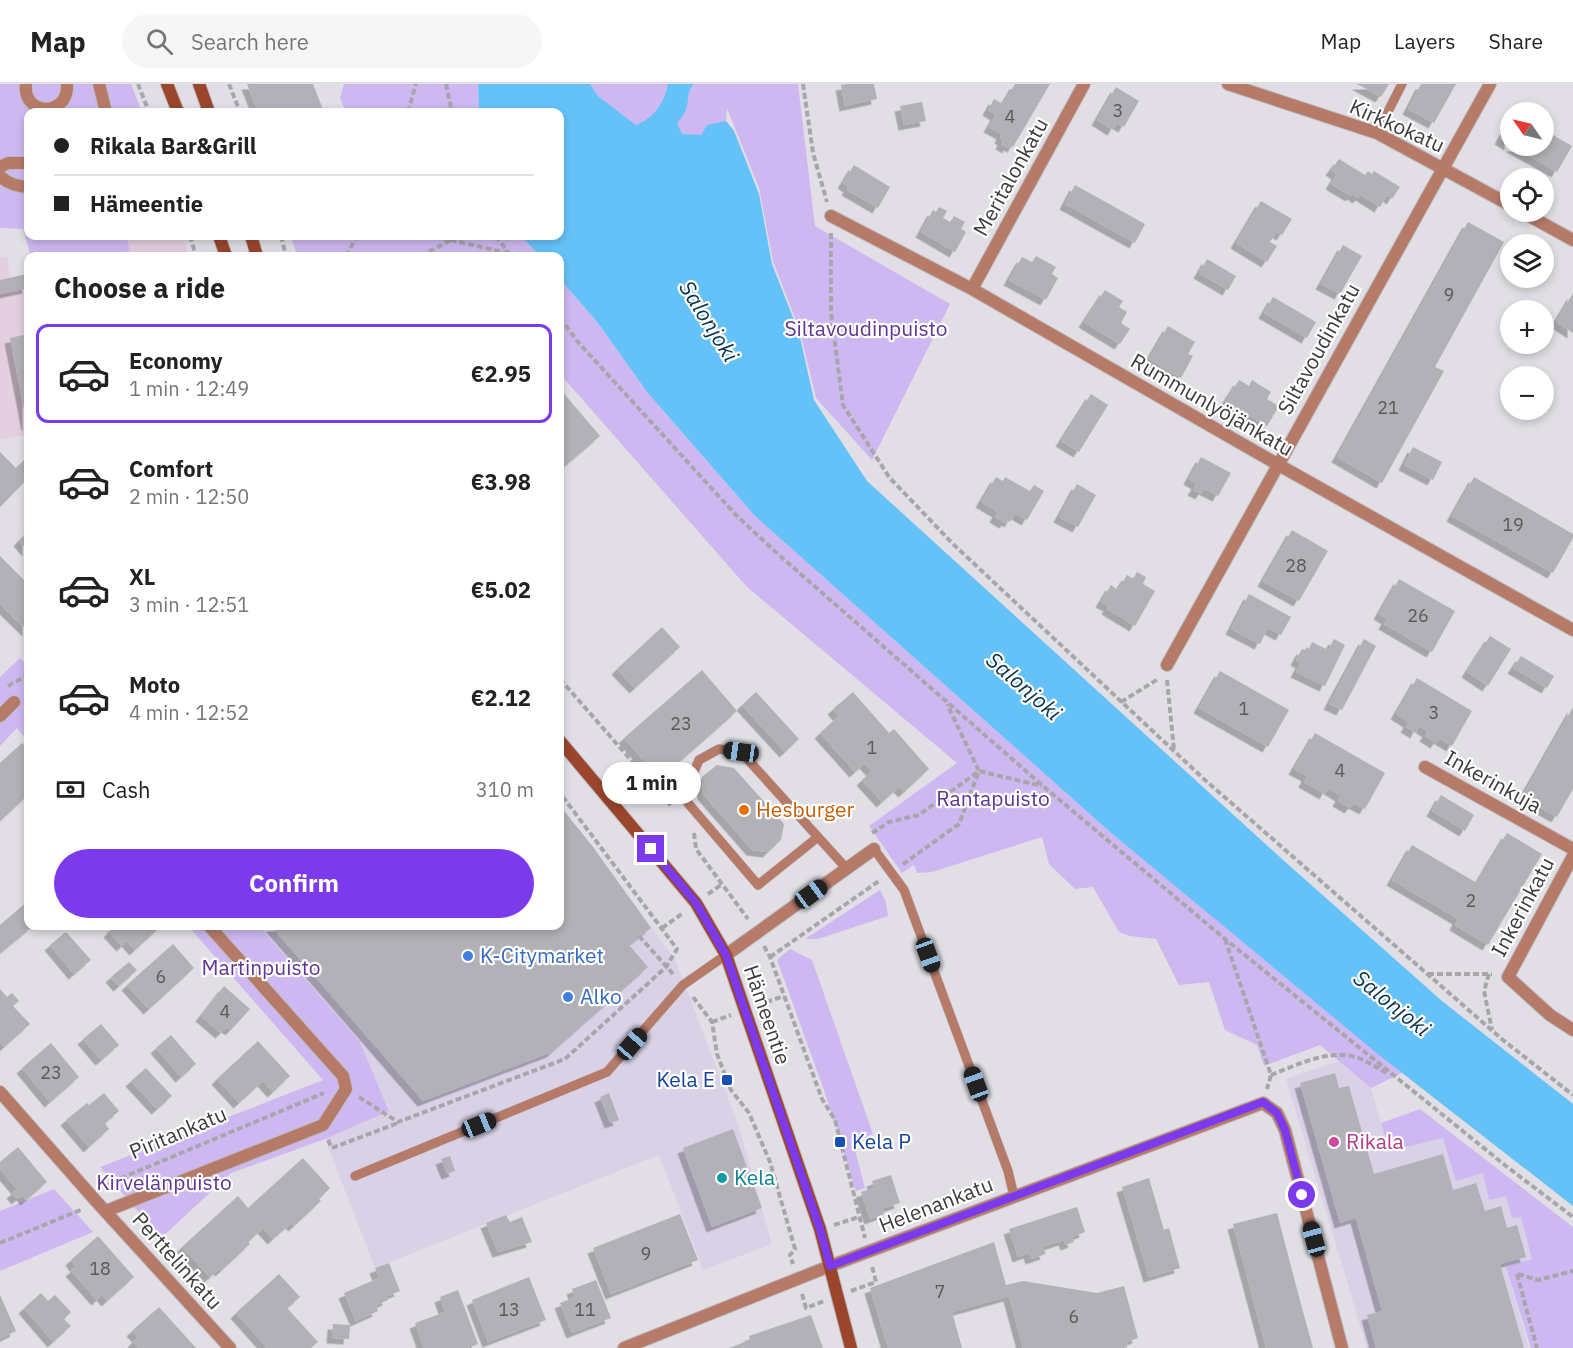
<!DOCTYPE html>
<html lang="en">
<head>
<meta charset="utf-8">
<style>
	:root { --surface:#fff; --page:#f6f6f6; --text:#222; --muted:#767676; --line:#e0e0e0; --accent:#7c3aed }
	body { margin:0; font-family:"IBM Plex Sans",sans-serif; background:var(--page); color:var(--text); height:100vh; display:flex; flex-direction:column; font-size:22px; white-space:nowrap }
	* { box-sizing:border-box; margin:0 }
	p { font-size:20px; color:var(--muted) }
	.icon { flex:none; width:33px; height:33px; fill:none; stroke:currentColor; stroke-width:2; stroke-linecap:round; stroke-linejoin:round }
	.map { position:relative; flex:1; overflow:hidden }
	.side { position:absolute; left:24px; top:168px; width:540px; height:678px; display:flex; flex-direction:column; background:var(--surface); border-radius:12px; box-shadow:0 3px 9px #0003 }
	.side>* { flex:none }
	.hud { position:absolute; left:24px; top:24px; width:540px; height:132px; border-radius:12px; box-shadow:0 3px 9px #0003; display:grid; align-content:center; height:132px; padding:0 30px; background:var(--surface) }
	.needle { width:39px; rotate:304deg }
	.buttons { position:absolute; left:1500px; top:18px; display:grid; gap:12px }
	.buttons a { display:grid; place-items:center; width:54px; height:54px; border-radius:50%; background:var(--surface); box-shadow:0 3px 9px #0003; font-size:30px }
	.end { position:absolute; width:27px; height:27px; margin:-14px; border:8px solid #7c3aed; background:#fff; box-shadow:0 0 0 3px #fff }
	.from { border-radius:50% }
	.bubble { position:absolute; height:42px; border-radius:21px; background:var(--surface); box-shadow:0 3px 9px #0003; font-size:20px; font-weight:700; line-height:42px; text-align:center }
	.car { position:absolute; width:18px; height:36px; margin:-18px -9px; border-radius:8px; box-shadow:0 0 4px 2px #0007; background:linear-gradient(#222 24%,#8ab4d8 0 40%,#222 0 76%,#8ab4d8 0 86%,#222 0) }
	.hud b { display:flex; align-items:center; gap:21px; height:57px; font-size:22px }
	.hud b+b { border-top:2px solid var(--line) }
	.hud i { width:15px; height:15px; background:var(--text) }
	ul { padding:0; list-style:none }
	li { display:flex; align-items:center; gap:18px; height:99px; margin:0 12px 9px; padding:0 18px; border:3px solid transparent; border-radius:12px }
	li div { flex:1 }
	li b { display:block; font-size:22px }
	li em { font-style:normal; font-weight:700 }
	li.selected { border-color:var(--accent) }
	li>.icon { width:54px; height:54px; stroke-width:1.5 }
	h2 { padding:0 30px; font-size:27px; line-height:72px }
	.pay { display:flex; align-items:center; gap:15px; height:66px; padding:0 30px; font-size:22px }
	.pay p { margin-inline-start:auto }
	.button { display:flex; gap:12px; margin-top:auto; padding:12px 30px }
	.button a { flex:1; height:69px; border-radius:36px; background:var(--accent); color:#fff; font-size:24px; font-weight:700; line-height:69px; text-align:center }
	header { display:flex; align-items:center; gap:36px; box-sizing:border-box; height:84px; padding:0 30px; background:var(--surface); border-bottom:2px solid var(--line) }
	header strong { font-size:28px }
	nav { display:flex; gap:33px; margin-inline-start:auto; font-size:21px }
	.search { width:420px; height:54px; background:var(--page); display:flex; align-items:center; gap:15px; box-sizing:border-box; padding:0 21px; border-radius:33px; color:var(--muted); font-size:22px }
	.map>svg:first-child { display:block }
	.commercial { fill:#d9d2e7 }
	.education { fill:#e3cfdf }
	.green { fill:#cdb8f1 }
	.water { fill:#65c2f9 }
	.building { fill:#b1b1b7; filter:url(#shadow) }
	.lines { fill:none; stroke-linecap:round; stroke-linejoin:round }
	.service-casing { stroke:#bdbbc0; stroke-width:10 }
	.minor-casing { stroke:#bdbbc0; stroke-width:14 }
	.secondary-casing { stroke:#bdbbc0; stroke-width:14 }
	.path { stroke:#a8a6ab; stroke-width:4; stroke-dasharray:6 3; stroke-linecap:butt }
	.service { stroke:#b67a68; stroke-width:9 }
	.minor { stroke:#b67a68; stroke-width:12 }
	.secondary { stroke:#9b452c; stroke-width:12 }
	.route { stroke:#7c3aed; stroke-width:8 }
	.food-dot { fill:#e8710a; stroke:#fff; stroke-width:2 }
	.shop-dot { fill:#3f7fe0; stroke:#fff; stroke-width:2 }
	.transit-dot { fill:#1a4fb4; stroke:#fff; stroke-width:2 }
	.hotel-dot { fill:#d1479c; stroke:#fff; stroke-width:2 }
	.culture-dot { fill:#0f9aa8; stroke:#fff; stroke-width:2 }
	.labels { text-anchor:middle; stroke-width:4.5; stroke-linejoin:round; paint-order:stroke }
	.number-label { font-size:18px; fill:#59585c }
	.street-label { font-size:21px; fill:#3c3b3d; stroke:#fff }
	.park-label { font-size:21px; fill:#603593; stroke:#fff }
	.food-label { font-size:21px; fill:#c56008; stroke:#fff; text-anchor:start }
	.shop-label { font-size:21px; fill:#366cbe; stroke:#fff; text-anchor:start }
	.transit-label { font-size:21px; fill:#164399; stroke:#fff; text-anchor:end }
	.hotel-label { font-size:21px; fill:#b23c85; stroke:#fff; text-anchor:start }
	.culture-label { font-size:21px; fill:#0d838f; stroke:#fff; text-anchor:start }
	.water-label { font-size:22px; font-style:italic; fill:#083349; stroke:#fff }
</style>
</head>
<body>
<header>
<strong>Map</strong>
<div class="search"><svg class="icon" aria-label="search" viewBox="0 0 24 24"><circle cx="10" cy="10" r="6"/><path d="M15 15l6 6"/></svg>Search here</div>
<nav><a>Map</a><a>Layers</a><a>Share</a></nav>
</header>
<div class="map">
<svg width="1573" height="1264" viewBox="0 0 1573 1264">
	<defs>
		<filter id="shadow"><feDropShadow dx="-5.5" dy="5.5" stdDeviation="0" flood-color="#0004"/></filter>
	</defs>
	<rect width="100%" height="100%" fill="#e1dfe5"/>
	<path class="commercial" d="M560,722L593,763L676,877L739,1043L772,1160L703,1186L659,1071L375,1184L325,1055L389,1026L360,958L259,842H560Z
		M1339,977L1371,1004L1389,1067L1443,1053L1484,1089L1506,1112L1521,1132L1533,1176L1506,1183L1529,1264H1367L1286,995Z"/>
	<path class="education" d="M155,152H183L189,172H102L129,167L127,155Z
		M0,173L8,174L9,194L28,189V350L0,356Z"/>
	<path class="green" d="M0,0H131L142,28H28V152H155L127,155L130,167L102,172H31L23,145L0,144Z
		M344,0H478L479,28H346L340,14Z
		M590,0H798L815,142L950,220L872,376L816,314L800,247L773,177L759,104L727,24L726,37L734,47L748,82L636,41L598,12Z
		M291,152H521L540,172H297Z
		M560,195L598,239L647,308L755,432L1110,748L1402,989L1371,1004L1320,961L1264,982L1257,961L1225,946L1209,898L1179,901L1156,855L1130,852L1119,848L1093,803L1075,805L1049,780L1042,753L932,788L917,789L914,781L902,789L869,742L957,679L747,503L560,290Z
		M20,574L28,582V657L17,644L0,662V593Z
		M880,806L886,818L888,832L818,855H805Z
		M188,842H259L360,958L389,1027L325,1055L231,1089L161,1154L100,1083L323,996Z
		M790,865L812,876L873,1050L853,1059L865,1104L856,1107L824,1006L777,876Z
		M1420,1025L1573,1143V1264H1531L1506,1183L1532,1175L1521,1133L1512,1134L1506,1112L1489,1116L1483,1089L1456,1097L1443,1054L1389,1067L1381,1039Z
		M54,1105L93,1148L0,1187V1127Z"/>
	<path class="water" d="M478,0H590L598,12L636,41C653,35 665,18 668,0H693C683,16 694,21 677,39L682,50L701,51L707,41L726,37L734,47L759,110L772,180L799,249L814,316L867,397L1282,775L1442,917L1573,1020V1122L1379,971L1110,748L755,432L647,308L598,239L560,195V172H540L521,152H560V28H479Z"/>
	<path class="building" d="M247,0H313L324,28H258Z
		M848,0H874L877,15L845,22L841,1Z
		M1015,0H1050L1013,63L1009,61L1008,64L1001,60L1003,56L1000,54L1002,50L989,43L996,31L988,26L994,15L1003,20Z
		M1357,0H1389L1381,13Z
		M1421,0H1456L1434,39L1408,25Z
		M1116,3L1139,17L1124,43L1117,39L1113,46L1097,36Z
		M922,18L926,37L904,41L900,22Z
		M1510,37V61L1500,55Z
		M1544,46L1572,62L1557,88L1511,62H1544Z
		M1339,75L1365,91L1368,87L1372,90L1374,87L1400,103L1392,115L1387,111L1380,123L1361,111L1358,114L1353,110L1351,112L1331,100L1337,90L1331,86Z
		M854,81L890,103L878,124L847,106L849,103L843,99Z
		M1075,101L1145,140L1135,159L1065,120Z
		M1261,117L1292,135L1282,151L1277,148L1270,158L1277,162L1267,178L1236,159Z
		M939,123L947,127L943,134L950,138L954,132L965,138L961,145L966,148L955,168L921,148L933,126L936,128Z
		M1468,138L1504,158L1435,283L1444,287L1382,399L1337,373Z
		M1343,161L1362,172L1340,210L1321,200Z
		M1036,172L1056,183L1052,190L1058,194L1046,216L1009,196L1022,173L1032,178Z
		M1207,175L1236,192L1228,206L1199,189Z
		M27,190L28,204L0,210V196Z
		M1105,206L1123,217L1119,223L1127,228L1121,239L1130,245L1120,260L1084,238Z
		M1573,209V249L1556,238Z
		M1273,213L1316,238L1307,254L1264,229Z
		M1168,242L1195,258L1188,270L1193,272L1181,294L1149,275Z
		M28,250V341H27L10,254Z
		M1239,296L1249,302L1252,296L1271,308L1267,315L1279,322L1267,342L1225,318Z
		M560,305L600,352L560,386Z
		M1091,310L1108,321L1079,368L1061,357Z
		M1413,363L1442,378L1433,396L1404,381Z
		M0,368L16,384L24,376L28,380V394L0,423Z
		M1201,373L1231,389L1218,412L1204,405L1201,410L1193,406L1197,400L1189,395Z
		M996,393L1003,397L1005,393L1030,407L1034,401L1044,407L1027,436L1015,429L1010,438L1007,436L1005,439L995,433L998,428L981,418Z
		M1474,393L1573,450V454L1553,489L1452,432Z
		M1077,400L1096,411L1078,443L1059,433Z
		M1292,446L1328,467L1299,517L1263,497Z
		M28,447V467L19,457Z
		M0,472L28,500V547L0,520Z
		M1137,488L1146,493L1143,500L1155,507L1135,542L1107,525L1109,522L1101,518L1111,501L1118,506L1127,491L1133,495Z
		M1399,495L1455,527L1432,568L1384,540L1387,535L1379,530Z
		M1249,510L1291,533L1281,551L1268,544L1260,560L1231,545Z
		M662,543L680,563L635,604L617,585Z
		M1490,552L1511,565L1488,602L1467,588Z
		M1334,555L1345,561L1325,602L1296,588L1301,579L1296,576L1302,565L1308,567L1312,558L1328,566Z
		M1364,555L1376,562L1342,626L1329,620Z
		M1521,572L1554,592L1547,604L1513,584Z
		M702,586L737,627L660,695L624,654Z
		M1220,587L1289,626L1268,663L1199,624Z
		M1417,594L1472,627L1452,662L1439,654L1436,659L1425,652L1428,648L1419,642L1416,649L1406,643L1409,638L1396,630Z
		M756,608L799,655L785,668L742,621Z
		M853,608L889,649L894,645L929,685L904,708L899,703L882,718L862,696L872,687L865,679L855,688L820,649L839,632L833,625Z
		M1573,623V705L1557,733L1522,713Z
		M1315,649L1385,689L1365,725L1354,719L1350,724L1338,717L1341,712L1328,704L1325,710L1304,698L1307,692L1294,685Z
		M22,659L28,665V711L0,737V679Z
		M717,681L734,684L784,740L781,756L768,768L752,766L703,710L702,693Z
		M1441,711L1474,731L1465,747L1432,727Z
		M560,722L593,763L651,844L629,861L648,883L552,968L423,1017L271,842H560Z
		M1507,749L1542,770L1488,861L1455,841L1458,835L1392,796L1412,761L1477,799Z
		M28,817V842H33L0,869V841Z
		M112,842H158L160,843L135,866L127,857L122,862L109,848L114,843Z
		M66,848L91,876L74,890L50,861Z
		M173,860L194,884L149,925L127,901Z
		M129,878L137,886L119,902L111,893Z
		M224,902L250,925L231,946L227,943L221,949L201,932Z
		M0,905L7,913L12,909L19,917L13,922L30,940L4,963L0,958Z
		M101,940L119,961L101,976L83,955Z
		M171,951L196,980L181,993L156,964Z
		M258,957L290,992L273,1008L263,997L239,1019L217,995Z
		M51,959L79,993L50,1018L22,984Z
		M146,984L172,1012L157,1025L131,997Z
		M1335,989L1339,1004L1349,1002L1374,1090L1443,1070L1453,1106L1476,1099L1485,1127L1501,1122L1507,1144L1517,1141L1526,1173L1500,1180L1524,1264H1376L1367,1231L1382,1227L1356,1134L1340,1139L1300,999Z
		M104,1009L119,1027L105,1039L109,1045L89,1063L66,1036L87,1019L89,1021Z
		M609,1009L619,1036L610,1039L600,1013Z
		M733,1045L762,1124L712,1143L683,1064Z
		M18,1063L47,1098L26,1116L22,1111L17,1115L12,1109L17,1105L0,1085V1078Z
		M450,1072L455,1087L447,1090L441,1075Z
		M303,1074L330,1104L319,1115L321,1117L294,1142L291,1139L273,1155L263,1144L248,1158L250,1160L221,1187L219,1185L210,1193L182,1163L238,1112L248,1124Z
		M891,1091L900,1119L882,1125L884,1130L870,1135L861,1108L874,1104L872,1097Z
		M1149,1094L1164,1146L1169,1144L1180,1184L1149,1193L1122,1103Z
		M1077,1123L1085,1148L1072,1153L1074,1158L1066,1161L1064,1156L1043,1163L1046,1170L1031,1175L1029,1169L1018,1173L1009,1145Z
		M1277,1129L1298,1209L1313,1264H1266L1233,1140Z
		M680,1130L698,1176L611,1210L593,1164Z
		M506,1131L510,1138L522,1133L532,1158L498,1168L486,1139Z
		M98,1152L134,1193L107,1217L102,1211L97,1216L71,1187L76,1183L71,1176Z
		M994,1158L1006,1201L1023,1197L1097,1209L1124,1202L1138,1254L1126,1258L1127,1264H1023L1009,1212L952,1228L962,1264H888L870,1204Z
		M389,1179L400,1207L387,1212L388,1216L376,1221L378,1227L356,1237L344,1209L379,1194L375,1184Z
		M279,1190L300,1213L287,1224L318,1258L311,1264H267L236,1229Z
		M529,1193L546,1236L488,1258L472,1216Z
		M596,1196L611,1234L572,1249L560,1219L575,1213L572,1205Z
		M458,1206L478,1260L467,1264H424L415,1239L445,1228L440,1213Z
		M41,1209L48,1217L55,1211L71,1228L64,1235L71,1242L53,1258L24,1224Z
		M0,1211L16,1247L0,1255Z
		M159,1223L196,1264H139L133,1258L138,1253L132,1247Z
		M811,1231L823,1264H729L750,1256L749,1252Z
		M333,1240L350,1241L349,1255L332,1254Z"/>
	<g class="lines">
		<defs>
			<path id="service" d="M1377,49L1402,0
				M818,753L758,801L687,718L690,697L699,676L719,665L741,668L847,785
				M874,765L904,806L1008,1087L1014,1112
				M355,1092L607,988L683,901L726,871"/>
			<path id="minor" d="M26,0C22,32 69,34 67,0
				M99,0L106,28
				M1228,0L1377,49L1510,121
				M0,83L8,79H28
				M0,92C8,100 17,102 28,103
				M1522,128L1573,156
				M831,132L972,205L1277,380L1573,546
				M972,205L1084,0
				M1167,581L1490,0
				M0,632L14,618
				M1425,683L1573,765
				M1573,772L1508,893L1550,931L1573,946
				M726,871L874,765
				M0,1008L95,1116L230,1264
				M106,1127L323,1041L346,1005L343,992L209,842
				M624,1264L830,1182L1263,1019L1277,1029L1285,1046L1342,1264"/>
			<path id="secondary" d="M167,0L178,28
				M199,0L209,28
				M219,152L226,172
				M251,152L257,172
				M560,657L696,819L726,871L820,1145L851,1264"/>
		</defs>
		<use href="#service" class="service-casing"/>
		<use href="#minor" class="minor-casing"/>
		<use href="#secondary" class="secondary-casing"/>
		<path class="path" d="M138,0L149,28
			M229,0L240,28
			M446,0L452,28
			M803,0L813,69L827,118
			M408,28L416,0
			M831,149V229L843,321L889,393L953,460L1205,696L1503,956L1573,1011
			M190,152L196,172
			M281,152L286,172
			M433,152L508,169
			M496,152L511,172
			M346,172L357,152
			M421,172L451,156
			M560,234L578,258L736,431L780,472L1043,702L1225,855L1506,1082L1573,1133
			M560,595L672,723
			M1167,596L1174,666
			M8,602L28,591
			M1121,618L1155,597L1158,594
			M694,749L696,765L748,835
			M872,749L889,738L919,731L979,687L947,620
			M903,780L959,740L979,687L1042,702
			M708,810L722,800
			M662,844L683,829
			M639,852L674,891
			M1225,855L1271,991L1267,1005
			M764,862L770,873L822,1015L835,1036L865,1154
			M770,873L879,797
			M1428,890H1492
			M1489,890L1484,907L1492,946
			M693,913L712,938L717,970L731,1006L749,1029L770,1078L795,1165L790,1171L793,1180
			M758,921L784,912
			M712,938L731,931
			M1271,991C1299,980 1332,963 1361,975C1370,979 1378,984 1386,989
			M359,1013L398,1038L565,975L666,883L677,865L560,709
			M328,1056L332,1064L398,1039
			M106,1104L112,1098L324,1009
			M834,1141L859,1133
			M0,1159L83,1125
			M1517,1190L1537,1264
			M1518,1190L1538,1196L1573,1187
			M851,1207L876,1198L872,1182
			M802,1210L806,1224L824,1217"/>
		<use href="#service" class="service"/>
		<use href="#minor" class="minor"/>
		<use href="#secondary" class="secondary"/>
	</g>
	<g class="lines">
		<path class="route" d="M651,765L696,819L726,871L820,1145L830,1182L1263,1018L1277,1029L1285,1046L1302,1111"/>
	</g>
	<circle class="food-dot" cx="744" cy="726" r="6"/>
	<g class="shop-dot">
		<circle cx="468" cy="872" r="6"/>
		<circle cx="568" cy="913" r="6"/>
	</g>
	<g class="transit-dot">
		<rect x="721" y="990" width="12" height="12" rx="3"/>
		<rect x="834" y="1052" width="12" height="12" rx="3"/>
	</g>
	<circle class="hotel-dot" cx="1334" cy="1058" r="6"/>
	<circle class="culture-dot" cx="722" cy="1094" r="6"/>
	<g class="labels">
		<g class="number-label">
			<text x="1118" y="33">3</text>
			<text x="1010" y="39">4</text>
			<text x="1449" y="217">9</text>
			<text x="1388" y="330">21</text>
			<text x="1513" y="447">19</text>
			<text x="1296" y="488">28</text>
			<text x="1418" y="538">26</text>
			<text x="1244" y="631">1</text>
			<text x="1434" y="635">3</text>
			<text x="681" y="646">23</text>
			<text x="872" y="670">1</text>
			<text x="1340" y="693">4</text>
			<text x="1471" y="823">2</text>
			<text x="161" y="899">6</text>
			<text x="225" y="934">4</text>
			<text x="51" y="995">23</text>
			<text x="646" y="1176">9</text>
			<text x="100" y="1191">18</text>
			<text x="940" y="1214">7</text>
			<text x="509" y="1232">13</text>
			<text x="585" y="1232">11</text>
			<text x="1074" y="1239">6</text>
		</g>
		<g class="street-label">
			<text transform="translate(1397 42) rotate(24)" y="7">Kirkkokatu</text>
			<text transform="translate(1011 93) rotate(-61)" y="7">Meritalonkatu</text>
			<text transform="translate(1319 265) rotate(-61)" y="7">Siltavoudinkatu</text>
			<text transform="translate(1212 321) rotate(30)" y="7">Rummunlyöjänkatu</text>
			<text transform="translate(1493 698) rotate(29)" y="7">Inkerinkuja</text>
			<text transform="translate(1523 823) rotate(-62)" y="7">Inkerinkatu</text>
			<text transform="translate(767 931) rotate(71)" y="7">Hämeentie</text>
			<text transform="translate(178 1049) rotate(-23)" y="7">Piritankatu</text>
			<text transform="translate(936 1121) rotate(-21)" y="7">Helenankatu</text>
			<text transform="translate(177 1177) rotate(48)" y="7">Perttelinkatu</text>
		</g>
		<g class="park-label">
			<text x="866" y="252">Siltavoudinpuisto</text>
			<text x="993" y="722">Rantapuisto</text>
			<text x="261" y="891">Martinpuisto</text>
			<text x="164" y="1106">Kirvelänpuisto</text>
		</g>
		<g class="food-label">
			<text x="756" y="733">Hesburger</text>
		</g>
		<g class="shop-label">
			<text x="480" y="879">K-Citymarket</text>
			<text x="580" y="920">Alko</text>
		</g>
		<g class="transit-label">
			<text x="715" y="1003">Kela E</text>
			<text x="852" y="1065" text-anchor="start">Kela P</text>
		</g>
		<g class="hotel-label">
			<text x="1346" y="1065">Rikala</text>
		</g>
		<g class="culture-label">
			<text x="734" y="1101">Kela</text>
		</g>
		<g class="water-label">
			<text transform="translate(709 237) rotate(58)" y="8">Salonjoki</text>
			<text transform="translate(1024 602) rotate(41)" y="8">Salonjoki</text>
			<text transform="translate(1392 919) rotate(39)" y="8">Salonjoki</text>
		</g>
	</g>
</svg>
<div class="buttons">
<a><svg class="needle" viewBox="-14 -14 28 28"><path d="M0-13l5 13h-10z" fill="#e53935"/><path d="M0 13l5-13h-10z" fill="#767676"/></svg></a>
<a><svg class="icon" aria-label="locate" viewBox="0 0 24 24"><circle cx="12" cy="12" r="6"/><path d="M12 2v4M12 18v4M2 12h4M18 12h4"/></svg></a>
<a><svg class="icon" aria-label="layers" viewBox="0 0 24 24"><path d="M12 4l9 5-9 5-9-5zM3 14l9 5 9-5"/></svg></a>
<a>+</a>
<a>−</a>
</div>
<i class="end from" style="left:1302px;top:1111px"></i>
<i class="end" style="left:651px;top:765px"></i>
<div class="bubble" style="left:602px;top:678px;width:99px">1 min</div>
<i class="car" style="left:741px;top:668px;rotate:278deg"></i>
<i class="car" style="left:811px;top:810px;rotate:54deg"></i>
<i class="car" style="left:928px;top:871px;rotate:160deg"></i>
<i class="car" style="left:632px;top:960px;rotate:41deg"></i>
<i class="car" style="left:976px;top:1000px;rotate:340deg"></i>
<i class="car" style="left:479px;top:1041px;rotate:68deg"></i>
<i class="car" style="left:1314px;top:1155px;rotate:345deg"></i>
<div class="hud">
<b><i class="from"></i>Rikala Bar&amp;Grill</b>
<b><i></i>Hämeentie</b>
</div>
<section class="side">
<h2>Choose a ride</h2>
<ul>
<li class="selected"><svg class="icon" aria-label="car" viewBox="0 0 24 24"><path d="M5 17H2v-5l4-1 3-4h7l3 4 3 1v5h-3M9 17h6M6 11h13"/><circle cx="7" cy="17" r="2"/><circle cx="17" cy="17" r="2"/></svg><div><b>Economy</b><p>1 min · 12:49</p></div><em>€2.95</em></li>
<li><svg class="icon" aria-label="car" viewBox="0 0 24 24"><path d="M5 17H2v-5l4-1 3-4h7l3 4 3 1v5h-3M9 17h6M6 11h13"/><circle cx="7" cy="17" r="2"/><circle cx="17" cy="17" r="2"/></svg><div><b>Comfort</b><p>2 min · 12:50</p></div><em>€3.98</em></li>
<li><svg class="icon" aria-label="car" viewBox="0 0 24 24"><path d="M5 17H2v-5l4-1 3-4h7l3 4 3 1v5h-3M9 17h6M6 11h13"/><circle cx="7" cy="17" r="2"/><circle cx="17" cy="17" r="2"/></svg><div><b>XL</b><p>3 min · 12:51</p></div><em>€5.02</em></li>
<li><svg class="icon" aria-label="car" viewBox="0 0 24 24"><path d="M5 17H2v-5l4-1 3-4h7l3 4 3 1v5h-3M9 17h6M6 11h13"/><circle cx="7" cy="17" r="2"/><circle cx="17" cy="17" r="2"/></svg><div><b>Moto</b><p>4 min · 12:52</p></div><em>€2.12</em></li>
</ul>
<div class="pay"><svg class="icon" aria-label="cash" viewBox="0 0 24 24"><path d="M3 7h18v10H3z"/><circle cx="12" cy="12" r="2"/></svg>Cash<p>310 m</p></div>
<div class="button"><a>Confirm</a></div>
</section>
</div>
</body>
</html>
